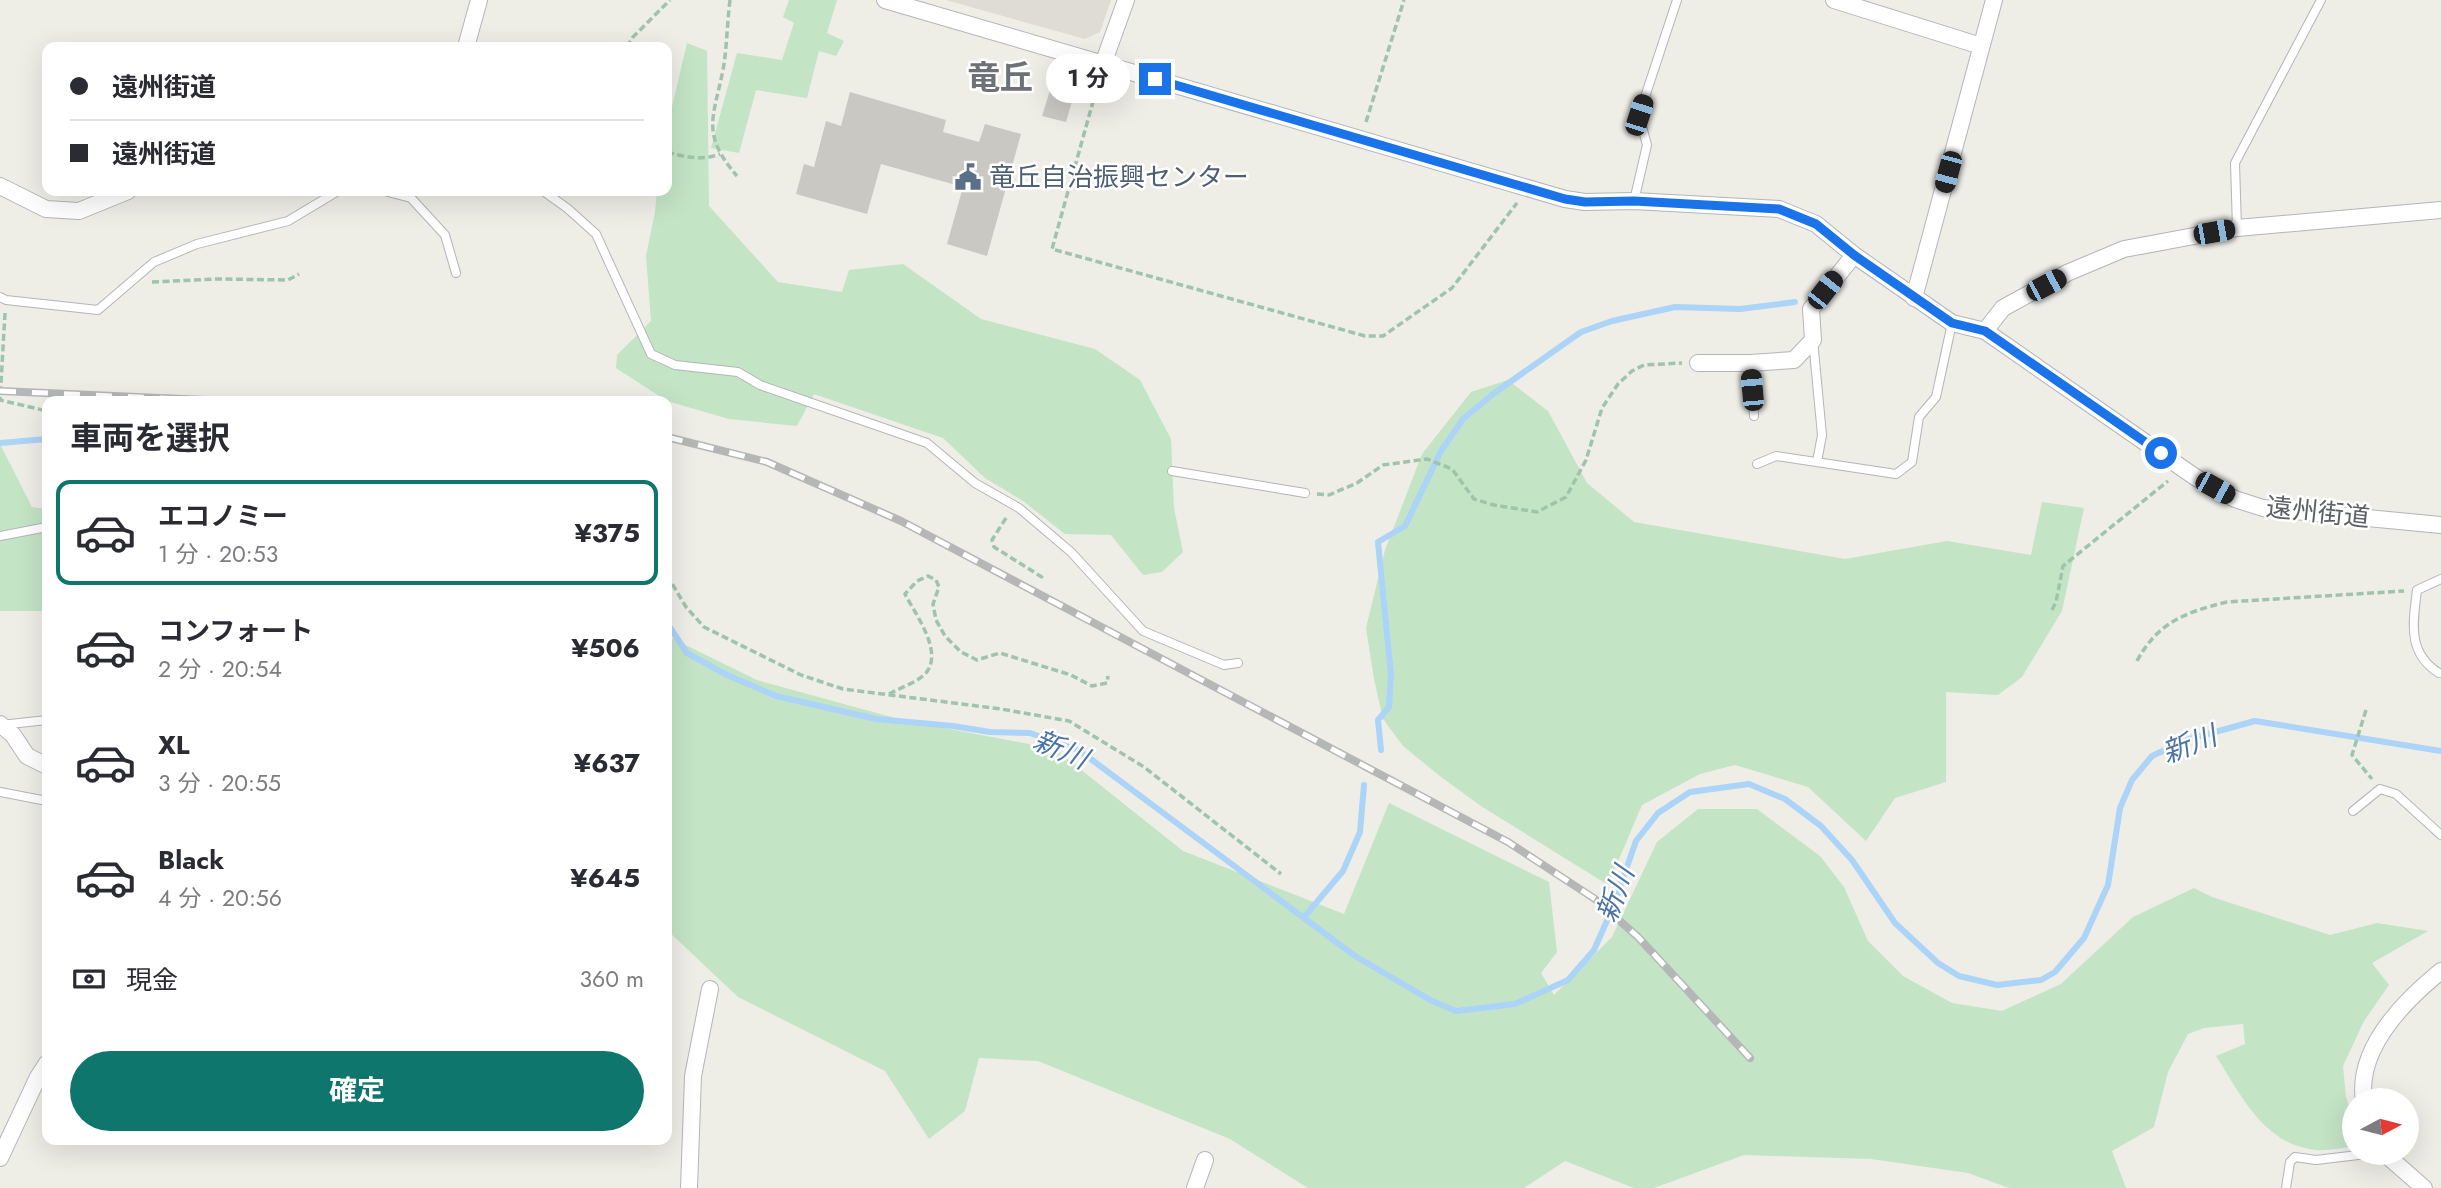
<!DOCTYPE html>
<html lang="ja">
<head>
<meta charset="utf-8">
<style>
	:root { --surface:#fff; --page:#f2f2f3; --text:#2b2b33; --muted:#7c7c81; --line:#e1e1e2; --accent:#0f766e }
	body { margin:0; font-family:Jost,"Noto Sans JP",sans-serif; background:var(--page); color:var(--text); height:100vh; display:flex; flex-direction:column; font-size:26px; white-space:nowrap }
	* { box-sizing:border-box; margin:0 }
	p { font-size:23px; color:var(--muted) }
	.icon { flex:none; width:38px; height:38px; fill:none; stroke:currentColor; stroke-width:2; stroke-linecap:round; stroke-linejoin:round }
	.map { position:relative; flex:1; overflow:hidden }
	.details { position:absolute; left:42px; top:396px; width:630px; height:749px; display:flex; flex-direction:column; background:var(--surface); border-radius:14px; box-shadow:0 7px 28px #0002 }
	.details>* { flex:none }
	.top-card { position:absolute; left:42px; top:42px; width:630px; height:154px; border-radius:14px; box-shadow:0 7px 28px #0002; display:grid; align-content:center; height:154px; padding:0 28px; background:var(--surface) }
	.needle { width:46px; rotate:83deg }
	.fabs { position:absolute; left:2342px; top:1088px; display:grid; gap:14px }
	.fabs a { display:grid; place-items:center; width:77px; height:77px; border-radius:50%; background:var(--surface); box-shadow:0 7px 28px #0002; font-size:35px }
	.end { position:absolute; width:32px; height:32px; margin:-16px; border:9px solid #1a73e8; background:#fff; box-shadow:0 0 0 4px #fff }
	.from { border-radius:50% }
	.bubble { position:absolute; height:49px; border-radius:24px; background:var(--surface); box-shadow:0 7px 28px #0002; font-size:23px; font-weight:700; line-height:49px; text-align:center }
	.car { position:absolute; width:21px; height:42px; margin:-21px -10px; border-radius:9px; box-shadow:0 0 5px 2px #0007; background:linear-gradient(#222 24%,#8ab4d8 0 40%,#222 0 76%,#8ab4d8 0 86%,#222 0) }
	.top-card b { display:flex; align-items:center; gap:24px; height:66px; font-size:26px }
	.top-card b+b { border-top:2px solid var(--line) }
	.top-card i { width:18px; height:18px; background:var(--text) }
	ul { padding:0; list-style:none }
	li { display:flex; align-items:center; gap:21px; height:105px; margin:0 14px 10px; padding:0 14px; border:4px solid transparent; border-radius:14px }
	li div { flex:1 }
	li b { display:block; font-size:26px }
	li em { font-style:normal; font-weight:700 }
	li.active { border-color:var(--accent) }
	li>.icon { width:63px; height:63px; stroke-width:1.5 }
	h2 { padding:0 28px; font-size:32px; line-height:84px }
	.pay { display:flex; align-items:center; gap:18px; height:77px; padding:0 28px; font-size:26px }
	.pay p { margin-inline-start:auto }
	.cta { display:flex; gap:14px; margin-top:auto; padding:14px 28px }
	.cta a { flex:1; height:80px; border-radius:42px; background:var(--accent); color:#fff; font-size:28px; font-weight:700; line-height:80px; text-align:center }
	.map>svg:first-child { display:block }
	.education { fill:#dedcd4 }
	.green { fill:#c4e4c6 }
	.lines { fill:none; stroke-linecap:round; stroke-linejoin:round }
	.stream { stroke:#acd3f8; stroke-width:6 }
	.building { fill:#cac8c2 }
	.service-casing { stroke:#b3b5b9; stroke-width:10 }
	.minor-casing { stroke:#b3b5b9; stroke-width:18 }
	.path { stroke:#9ec4ab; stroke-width:3.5; stroke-dasharray:7 3.5; stroke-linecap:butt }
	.service { stroke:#fff; stroke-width:8 }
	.minor { stroke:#fff; stroke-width:16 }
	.rail-casing { stroke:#b5b6b6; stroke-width:8 }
	.rail { stroke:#fff; stroke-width:5; stroke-dasharray:16; stroke-linecap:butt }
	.route { stroke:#1a73e8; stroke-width:9 }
	.labels { text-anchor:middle; stroke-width:5; stroke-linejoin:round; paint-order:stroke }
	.service-label { font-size:26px; fill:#4e5e75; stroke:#fff; text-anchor:start }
	.street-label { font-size:26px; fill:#5d6065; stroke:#fff }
	.water-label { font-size:28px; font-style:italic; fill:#4a73a9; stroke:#fff }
	.district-label { font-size:33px; font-weight:bold; fill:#6e7277; stroke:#fff }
</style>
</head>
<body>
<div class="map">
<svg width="2441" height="1188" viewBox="0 0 2441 1188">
	<rect width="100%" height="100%" fill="#eeede6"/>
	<path class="education" d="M946,0H1111L1100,32L1085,39Z"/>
	<path class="green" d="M789,0H837L827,33L844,41L836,56L819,51L807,98L756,90L739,153L711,148L737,53L782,60L794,23L783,17Z
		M687,43L707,51L709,206L778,282L842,292L849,270L903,264L981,319L1095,349L1140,380L1171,439L1174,508L1183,552L1162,572L1143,575L1111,535L1065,534L1023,501L985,478L943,438L814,394L797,426L729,419L667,401L616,368L617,355L651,321L646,256L655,212L657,191H667V128Z
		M1508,380L1548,411L1587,483L1634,522L1845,559L1947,541L2031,555L2042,502L2084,508L2062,611L2022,677L1998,695L1946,692V782L1895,798L1866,841L1808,787L1735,765L1700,774L1642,805L1608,885L1481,806L1441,777L1403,746L1383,719L1374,679L1366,628L1385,550L1422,454L1471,392Z
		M0,444L32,507L47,509V611H0Z
		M667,636L757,680L902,720L1055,749L1183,851L1344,914L1389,803L1549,882L1557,952L1541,973L1554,995L1612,937L1657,842L1698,809H1757L1820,856L1844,887L1868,941L1903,976L1952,1003L2002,1011L2061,984L2133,917L2194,888L2212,897L2330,935L2377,923L2428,931L2372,963L2389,985L2364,1021L2343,1066L2346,1097L2354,1121V1146C2342,1148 2328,1151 2316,1150C2264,1145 2241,1095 2216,1056L2245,1044L2243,1024L2204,1028L2188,1034L2168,1072L2154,1127L2112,1151L2126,1188H2009L1968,1173L1871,1159L1744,1155L1654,1188H1634L1565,1161L1524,1188H1308L1230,1139L1038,1061L979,1058L965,1111L929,1139L885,1071L738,997L667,930Z"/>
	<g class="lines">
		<path class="stream" d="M0,443L47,439
			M667,623L687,653L727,675L776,696L876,719L953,726L990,732L1030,733L1080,751L1355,956L1432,1001L1456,1011L1515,1004L1568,980L1594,950L1613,907L1636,841L1658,813L1690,792L1749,784L1785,799L1821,826L1852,860L1895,923L1938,963L1959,976L1997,985L2041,980L2055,972L2084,938L2108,885L2120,808L2132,780L2152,756L2186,740L2255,721L2441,751
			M1381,750L1378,720L1389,707L1391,675L1378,542L1405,526L1441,451L1463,419L1493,394L1581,332L1612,321L1675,307L1740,309L1795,302
			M1305,916L1343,871L1360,832L1364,785"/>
	</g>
	<path class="building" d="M1051,87L1074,94L1066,122L1042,116Z
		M850,92L946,120L943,132L979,142L985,124L1021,134L987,256L947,244L963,187L881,164L867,214L796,194L804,164L814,167L826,121L841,126Z"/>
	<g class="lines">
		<defs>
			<path id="service" d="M384,191L411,198L445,235L456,273
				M543,191L567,208L596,234L651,354L675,365L738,372L760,385L927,443L975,483L1019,508L1071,552L1143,631L1224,665L1238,663
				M1634,201L1647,145L1639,115L1677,0
				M2237,228L2235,163L2321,0
				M0,297L6,300L98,310L154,262L197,244L288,221L338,191
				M1813,340L1822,435L1817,462
				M1750,363L1754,416
				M1757,464L1776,456L1896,474L1912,462L1919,417L1936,397L1952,323
				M1172,471L1305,493
				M0,536L47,527
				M2439,673C2407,653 2413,623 2417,590L2441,579
				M1,725L47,720
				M0,792L47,801
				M2353,811L2380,789L2396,794L2441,835
				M2286,1188L2290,1162L2295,1157L2316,1160L2375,1153"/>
			<path id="minor" d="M885,0L1565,199L1585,202L1634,201L1779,209L1816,224L1854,255L1952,323L1985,331L2195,477L2235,499L2263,508L2441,525
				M1834,0L1981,46
				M466,47L479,0
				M1103,64L1126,0
				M0,186L46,209L79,211L128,191
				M1914,298L1994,0
				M1985,331L2003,308L2067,273L2124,249L2237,228L2441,210
				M1698,363H1750L1794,360L1813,340L1811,309L1854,255
				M0,724L13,735L27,756L47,766
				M2364,1101C2356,1049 2404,1001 2441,971
				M2384,1153L2424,1188
				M0,1158L38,1077L47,1063
				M689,1188L693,1076L710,989
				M1195,1188L1205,1160"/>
		</defs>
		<use href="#service" class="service-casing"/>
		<use href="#minor" class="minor-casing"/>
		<path class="path" d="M730,0C727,23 727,48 723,70C713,119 701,134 737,176
			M627,47L633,37L670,0
			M1099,80L1052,249L1365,336H1383L1452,288L1517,203
			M1366,122L1404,0
			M667,152C685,157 702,161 720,154
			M152,282L217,279L288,280L299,274
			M5,313L0,400L47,411
			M1317,494L1329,495L1357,483L1383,465L1427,459L1452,469L1474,499L1494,505L1537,512L1566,497L1586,460L1602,408L1618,384L1632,371L1644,365L1682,363
			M1006,518L992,540L994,547L1045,579
			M667,575L686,607L704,627L801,675L843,689L1001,709L1069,721L1144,767L1281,874
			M2052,610L2056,602L2063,566L2168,481
			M2137,661C2158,622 2186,612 2227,602L2404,591
			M889,694C900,688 915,683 924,675C946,654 915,614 905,594L917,581L928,576L936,580L939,587L933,604L936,620L945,636L961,652L977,660L1000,653L1071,675L1092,686L1107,683L1108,676
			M2366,710L2352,755L2372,779"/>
		<use href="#service" class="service"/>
		<use href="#minor" class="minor"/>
		<defs>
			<path id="rail" d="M0,391L228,401
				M667,437L767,462L901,521L1508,842L1595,899L1638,937L1750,1058"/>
		</defs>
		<use href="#rail" class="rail-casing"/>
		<use href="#rail" class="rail"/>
	</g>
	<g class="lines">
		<path class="route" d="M1155,79L1565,199L1585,202L1634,201L1779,209L1816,224L1854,255L1952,323L1985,331L2161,453"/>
	</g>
	<defs>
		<symbol id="civic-bare" viewBox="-9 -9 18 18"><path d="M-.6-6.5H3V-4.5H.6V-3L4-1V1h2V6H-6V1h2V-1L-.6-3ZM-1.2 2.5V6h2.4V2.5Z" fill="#5c6f8a" stroke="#fff" stroke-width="2.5" paint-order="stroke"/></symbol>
	</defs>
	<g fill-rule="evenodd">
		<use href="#civic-bare" x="949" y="158" width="38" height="38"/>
	</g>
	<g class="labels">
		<g class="service-label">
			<text x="989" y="186">竜丘自治振興センター</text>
		</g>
		<g class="street-label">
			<text transform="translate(2318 512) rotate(6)" y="9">遠州街道</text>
		</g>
		<g class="water-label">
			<text transform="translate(2189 744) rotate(-21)" y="10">新川</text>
			<text transform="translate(1061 749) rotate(23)" y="10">新川</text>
			<text transform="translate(1615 894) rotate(-69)" y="10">新川</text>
		</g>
		<g class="district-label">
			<text x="1000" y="89">竜丘</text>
		</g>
	</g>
</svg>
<div class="fabs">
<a><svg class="needle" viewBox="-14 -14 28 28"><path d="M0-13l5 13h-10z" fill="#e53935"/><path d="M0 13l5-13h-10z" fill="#7c7c81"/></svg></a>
</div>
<i class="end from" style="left:2161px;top:453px"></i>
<i class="end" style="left:1155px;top:79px"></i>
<div class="bubble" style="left:1046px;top:54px;width:84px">1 分</div>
<i class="car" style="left:1639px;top:115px;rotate:18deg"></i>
<i class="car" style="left:1948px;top:172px;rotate:195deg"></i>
<i class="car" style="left:2214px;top:232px;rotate:80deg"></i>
<i class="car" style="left:2046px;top:285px;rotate:62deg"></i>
<i class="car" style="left:1825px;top:290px;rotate:38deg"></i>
<i class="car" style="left:1752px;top:390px;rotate:355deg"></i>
<i class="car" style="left:2215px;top:488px;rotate:119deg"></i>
<div class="top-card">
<b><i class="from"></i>遠州街道</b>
<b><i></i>遠州街道</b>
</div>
<section class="details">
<h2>車両を選択</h2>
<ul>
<li class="active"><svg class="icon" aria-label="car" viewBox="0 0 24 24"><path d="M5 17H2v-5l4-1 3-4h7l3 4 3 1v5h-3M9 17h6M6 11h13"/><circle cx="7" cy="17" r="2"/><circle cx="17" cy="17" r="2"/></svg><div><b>エコノミー</b><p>1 分 · 20:53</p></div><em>¥375</em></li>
<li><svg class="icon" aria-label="car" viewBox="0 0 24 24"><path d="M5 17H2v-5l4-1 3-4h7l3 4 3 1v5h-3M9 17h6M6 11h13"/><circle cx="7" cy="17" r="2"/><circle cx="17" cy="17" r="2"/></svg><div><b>コンフォート</b><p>2 分 · 20:54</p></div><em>¥506</em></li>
<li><svg class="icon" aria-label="car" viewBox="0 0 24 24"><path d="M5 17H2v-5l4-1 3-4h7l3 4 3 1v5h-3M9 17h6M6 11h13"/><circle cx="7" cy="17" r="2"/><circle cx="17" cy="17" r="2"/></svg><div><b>XL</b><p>3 分 · 20:55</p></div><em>¥637</em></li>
<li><svg class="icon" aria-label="car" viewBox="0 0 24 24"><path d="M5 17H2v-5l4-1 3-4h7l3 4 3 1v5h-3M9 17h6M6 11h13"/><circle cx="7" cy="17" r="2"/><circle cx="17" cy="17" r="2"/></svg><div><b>Black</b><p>4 分 · 20:56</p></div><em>¥645</em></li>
</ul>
<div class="pay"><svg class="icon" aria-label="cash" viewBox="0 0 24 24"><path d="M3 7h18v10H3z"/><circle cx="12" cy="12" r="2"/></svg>現金<p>360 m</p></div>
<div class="cta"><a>確定</a></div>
</section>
</div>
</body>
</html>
